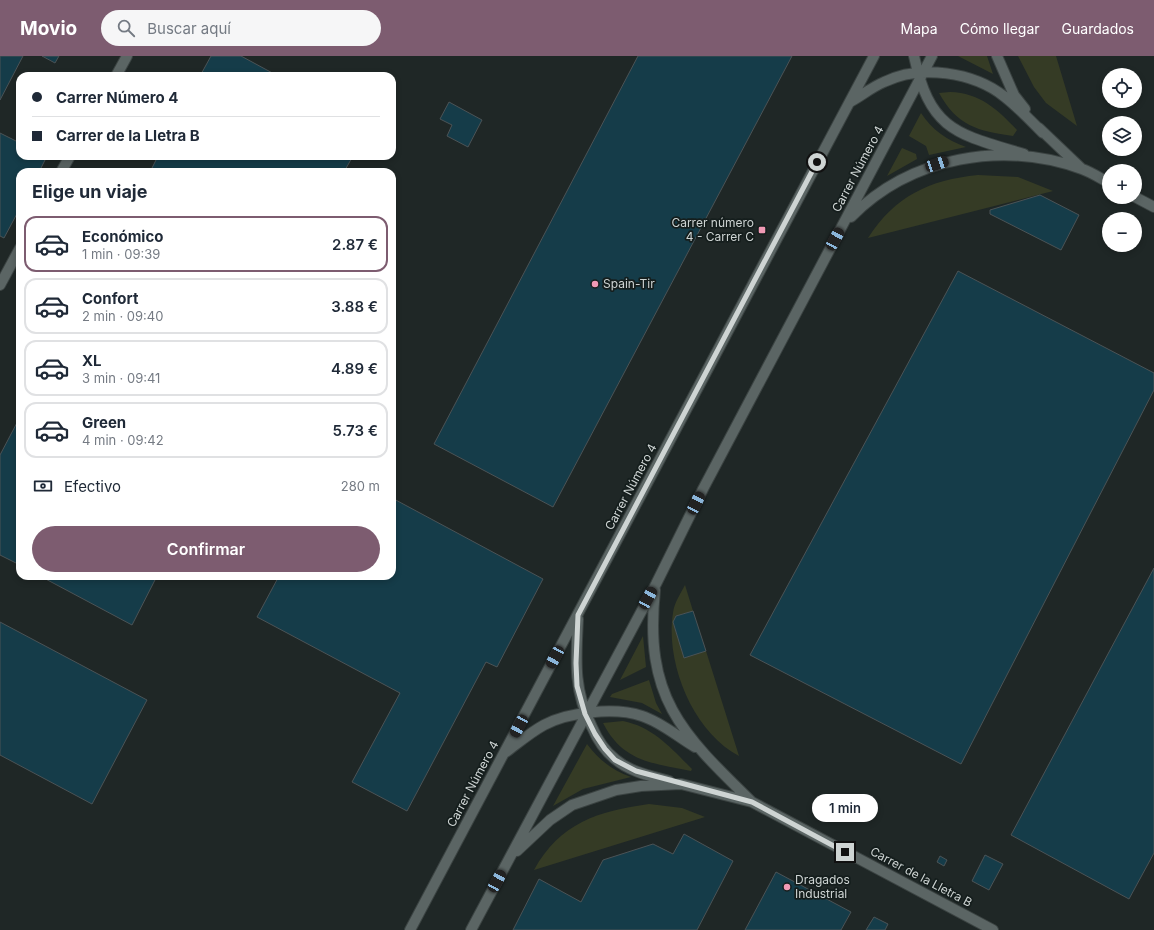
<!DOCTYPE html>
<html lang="es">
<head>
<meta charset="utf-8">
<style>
	:root { --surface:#fff; --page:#f6f6f7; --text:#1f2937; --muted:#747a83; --line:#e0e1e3; --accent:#7d5c70 }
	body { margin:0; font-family:Inter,sans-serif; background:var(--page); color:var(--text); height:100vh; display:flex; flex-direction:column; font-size:15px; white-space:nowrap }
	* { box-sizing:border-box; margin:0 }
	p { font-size:13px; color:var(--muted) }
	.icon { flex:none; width:22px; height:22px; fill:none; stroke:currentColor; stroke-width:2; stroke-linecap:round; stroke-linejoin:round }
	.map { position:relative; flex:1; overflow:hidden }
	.drawer { position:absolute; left:16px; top:112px; width:380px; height:412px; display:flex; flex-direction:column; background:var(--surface); border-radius:12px; box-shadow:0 2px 6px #0003 }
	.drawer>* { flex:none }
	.guide { position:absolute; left:16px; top:16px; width:380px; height:88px; border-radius:12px; box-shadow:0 2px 6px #0003; display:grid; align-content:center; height:88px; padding:0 16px; background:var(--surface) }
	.fabs { position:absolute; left:1102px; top:12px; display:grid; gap:8px }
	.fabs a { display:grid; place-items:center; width:40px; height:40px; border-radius:50%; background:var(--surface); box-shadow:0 2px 6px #0003; font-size:20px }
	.end { position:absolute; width:18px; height:18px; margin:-9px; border:5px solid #ced4d3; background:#111; box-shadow:0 0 0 2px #111 }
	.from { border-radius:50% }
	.bubble { position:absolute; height:28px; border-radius:14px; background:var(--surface); box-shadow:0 2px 6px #0003; font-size:13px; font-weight:600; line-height:28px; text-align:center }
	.car { position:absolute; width:12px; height:24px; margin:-12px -6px; border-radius:5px; box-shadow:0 0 3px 1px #0007; background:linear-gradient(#222 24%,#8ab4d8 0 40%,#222 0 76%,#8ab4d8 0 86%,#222 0) }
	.guide b { display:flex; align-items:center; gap:14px; height:38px; font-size:15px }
	.guide b+b { border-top:1px solid var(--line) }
	.guide i { width:10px; height:10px; background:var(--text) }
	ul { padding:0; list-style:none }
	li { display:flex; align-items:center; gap:12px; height:56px; margin:0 8px 6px; padding:0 8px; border:2px solid var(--line); border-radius:12px }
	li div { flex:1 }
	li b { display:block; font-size:15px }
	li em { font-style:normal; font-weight:600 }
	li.current { border-color:var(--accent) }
	li>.icon { width:36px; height:36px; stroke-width:1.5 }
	h2 { padding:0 16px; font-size:18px; line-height:48px }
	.pay { display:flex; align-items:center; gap:10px; height:44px; padding:0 16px; font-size:15px }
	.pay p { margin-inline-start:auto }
	.action { display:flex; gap:8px; margin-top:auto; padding:8px 16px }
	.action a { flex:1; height:46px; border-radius:24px; background:var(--accent); color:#fff; font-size:16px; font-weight:600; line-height:46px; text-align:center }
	header { display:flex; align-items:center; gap:24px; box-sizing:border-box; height:56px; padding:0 20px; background:var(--accent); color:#fff }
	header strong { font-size:19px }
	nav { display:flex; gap:22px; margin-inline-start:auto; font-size:14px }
	.search { width:280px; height:36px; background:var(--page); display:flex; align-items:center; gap:10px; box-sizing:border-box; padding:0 14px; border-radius:22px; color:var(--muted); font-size:15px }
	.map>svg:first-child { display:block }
	.green { fill:#353b25 }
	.building { fill:#153c49; stroke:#4b5356 }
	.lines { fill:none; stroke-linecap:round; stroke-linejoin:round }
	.minor-casing { stroke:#3b4342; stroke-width:12 }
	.minor { stroke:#5b6564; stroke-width:10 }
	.route { stroke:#ced4d3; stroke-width:5 }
	.poi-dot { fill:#f09ab5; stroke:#151e1d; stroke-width:1.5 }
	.labels { text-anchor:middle; stroke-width:3.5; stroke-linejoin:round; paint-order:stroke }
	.street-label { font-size:12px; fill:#ced4d3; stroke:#151e1d }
	.poi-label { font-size:12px; fill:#ced4d3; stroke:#151e1d; text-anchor:start }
</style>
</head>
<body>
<header>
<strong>Movio</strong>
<div class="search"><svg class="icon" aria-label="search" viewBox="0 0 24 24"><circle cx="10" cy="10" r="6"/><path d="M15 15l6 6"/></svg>Buscar aquí</div>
<nav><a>Mapa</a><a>Cómo llegar</a><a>Guardados</a></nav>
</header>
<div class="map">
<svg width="1154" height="874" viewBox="0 0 1154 874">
	<rect width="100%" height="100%" fill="#1f2726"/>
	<path class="green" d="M958,0H987L993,18Z
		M1018,0H1056L1077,70L1046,47L1034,31Z
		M950,36C980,37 997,53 1017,74L1013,80C978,75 957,70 939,37Z
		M921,57C932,74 947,84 966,91L929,99L926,90L909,80Z
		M902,92L916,98L917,103L887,120Z
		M978,119L1018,121L1053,135L868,182C895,140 929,124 978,119Z
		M685,529L693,555L676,560L673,566L684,602L706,595L739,700C693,676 665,607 673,557C674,547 681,537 685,529Z
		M643,580L646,611L620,624Z
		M649,624L656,647L662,658L642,647L610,641L612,638Z
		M623,665C653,671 671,692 692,713L691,715C652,707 623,706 603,667Z
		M587,688C599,704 612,714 631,721L583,733L553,750Z
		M649,748L682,752L705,761L534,814C560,767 598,755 649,748Z"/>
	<path class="building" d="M0,0H23L0,44Z
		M42,0H59L55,7Z
		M211,0H241L278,20H200Z
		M638,0H792L553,451L434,388Z
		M449,46L482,64L468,91L447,80L452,69L440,63Z
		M0,77L20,87V100H47L39,116H20V152L4,182L0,180Z
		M158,100H353L345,114L349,116H150Z
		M1040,139L1079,159L1061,194L990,158V154Z
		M958,215L1154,317V334L961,708L750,599Z
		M20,361V509L0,499V399Z
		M392,442L543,523L497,611L486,606L407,755L352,726L400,637L257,561L279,520H392Z
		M1154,512V797L1129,843L1011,779Z
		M40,520H157L132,569Z
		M693,555L706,595L684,602L673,566L676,560Z
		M0,566L147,644L92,748L0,699Z
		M684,778L733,805L697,874H513L539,823L581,846L603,804L653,788L673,798Z
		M985,799L1003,808L989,834L972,825Z
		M940,800L947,804L944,810L937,806Z
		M776,816L851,856L841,874H745Z
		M874,861L888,868L885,874H866Z"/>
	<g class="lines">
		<defs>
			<path id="minor" d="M914,0C930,75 957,78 1024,98
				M997,0L1014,39L1025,53
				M116,20L127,0
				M850,46C861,40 872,31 884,26C920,8 974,16 1005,41C1019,52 1031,65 1043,77
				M1039,72L1081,112
				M61,116L70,100
				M1135,141L1154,151
				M851,161C911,100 1003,85 1082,113C1091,116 1100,122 1109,127
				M0,229L20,192
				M655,534C644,641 680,676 752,746
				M578,563C576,603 573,634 592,671C597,683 605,695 615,703C630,716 651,720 669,725
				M506,696C518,687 531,676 544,669C568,656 615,651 642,660C661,666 678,681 695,691
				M517,795L550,764L572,749L616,734L641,730L681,728L752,746L993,874
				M410,874L874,0
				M471,874L656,528L703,433L932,0"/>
		</defs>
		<use href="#minor" class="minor-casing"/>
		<use href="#minor" class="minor"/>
	</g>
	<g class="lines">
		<path class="route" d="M817,106L578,559L576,607L577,630L585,658L595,678L605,693L615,704L636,715L752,746L845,796"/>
	</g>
	<g class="poi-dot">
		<rect x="758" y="170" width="8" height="8" rx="2"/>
		<circle cx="595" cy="228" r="4"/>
		<circle cx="787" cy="831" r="4"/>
	</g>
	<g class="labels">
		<g class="street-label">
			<text transform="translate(858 113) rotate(-62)" y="4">Carrer Número 4</text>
			<text transform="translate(631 431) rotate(-62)" y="4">Carrer Número 4</text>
			<text transform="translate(473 728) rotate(-62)" y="4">Carrer Número 4</text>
			<text transform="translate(921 821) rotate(28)" y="4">Carrer de la Lletra B</text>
		</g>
		<g class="poi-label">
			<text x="754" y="171" text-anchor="end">Carrer número<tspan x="754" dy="14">4 - Carrer C</tspan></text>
			<text x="603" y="232">Spain-Tir</text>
			<text x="795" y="828">Dragados<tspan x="795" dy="14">Industrial</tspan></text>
		</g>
	</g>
</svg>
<div class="fabs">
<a><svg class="icon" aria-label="locate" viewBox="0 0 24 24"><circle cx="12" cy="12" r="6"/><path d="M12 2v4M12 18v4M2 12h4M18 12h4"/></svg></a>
<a><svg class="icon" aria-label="layers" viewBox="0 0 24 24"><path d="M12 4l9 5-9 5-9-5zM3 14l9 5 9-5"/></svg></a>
<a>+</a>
<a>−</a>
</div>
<i class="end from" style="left:817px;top:106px"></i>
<i class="end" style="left:845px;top:796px"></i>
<div class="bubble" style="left:812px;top:738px;width:66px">1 min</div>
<i class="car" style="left:937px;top:108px;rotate:72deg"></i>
<i class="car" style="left:835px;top:183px;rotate:28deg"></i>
<i class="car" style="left:696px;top:447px;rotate:26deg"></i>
<i class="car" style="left:648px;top:542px;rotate:29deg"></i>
<i class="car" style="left:555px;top:601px;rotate:208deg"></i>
<i class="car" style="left:519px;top:670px;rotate:208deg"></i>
<i class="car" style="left:497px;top:825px;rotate:29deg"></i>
<div class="guide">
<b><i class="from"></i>Carrer Número 4</b>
<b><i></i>Carrer de la Lletra B</b>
</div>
<section class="drawer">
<h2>Elige un viaje</h2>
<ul>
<li class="current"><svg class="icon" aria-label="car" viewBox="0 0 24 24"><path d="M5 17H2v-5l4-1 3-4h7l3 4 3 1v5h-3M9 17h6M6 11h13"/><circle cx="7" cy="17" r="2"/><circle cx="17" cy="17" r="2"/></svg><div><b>Económico</b><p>1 min · 09:39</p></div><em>2.87 €</em></li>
<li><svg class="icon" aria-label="car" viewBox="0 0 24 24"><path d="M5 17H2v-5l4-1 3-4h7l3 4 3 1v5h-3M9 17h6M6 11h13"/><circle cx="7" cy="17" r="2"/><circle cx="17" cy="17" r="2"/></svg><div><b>Confort</b><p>2 min · 09:40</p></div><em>3.88 €</em></li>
<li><svg class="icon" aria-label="car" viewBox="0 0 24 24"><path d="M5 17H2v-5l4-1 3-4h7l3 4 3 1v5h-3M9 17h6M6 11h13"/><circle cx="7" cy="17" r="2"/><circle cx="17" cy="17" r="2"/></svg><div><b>XL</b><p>3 min · 09:41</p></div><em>4.89 €</em></li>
<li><svg class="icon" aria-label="car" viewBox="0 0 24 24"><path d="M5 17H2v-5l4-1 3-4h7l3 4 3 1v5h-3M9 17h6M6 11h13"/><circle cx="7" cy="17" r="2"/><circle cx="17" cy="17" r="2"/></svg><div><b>Green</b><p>4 min · 09:42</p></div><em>5.73 €</em></li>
</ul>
<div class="pay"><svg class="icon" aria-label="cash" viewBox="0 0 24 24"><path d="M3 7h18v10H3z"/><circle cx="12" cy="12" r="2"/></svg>Efectivo<p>280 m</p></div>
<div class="action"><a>Confirmar</a></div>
</section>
</div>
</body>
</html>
